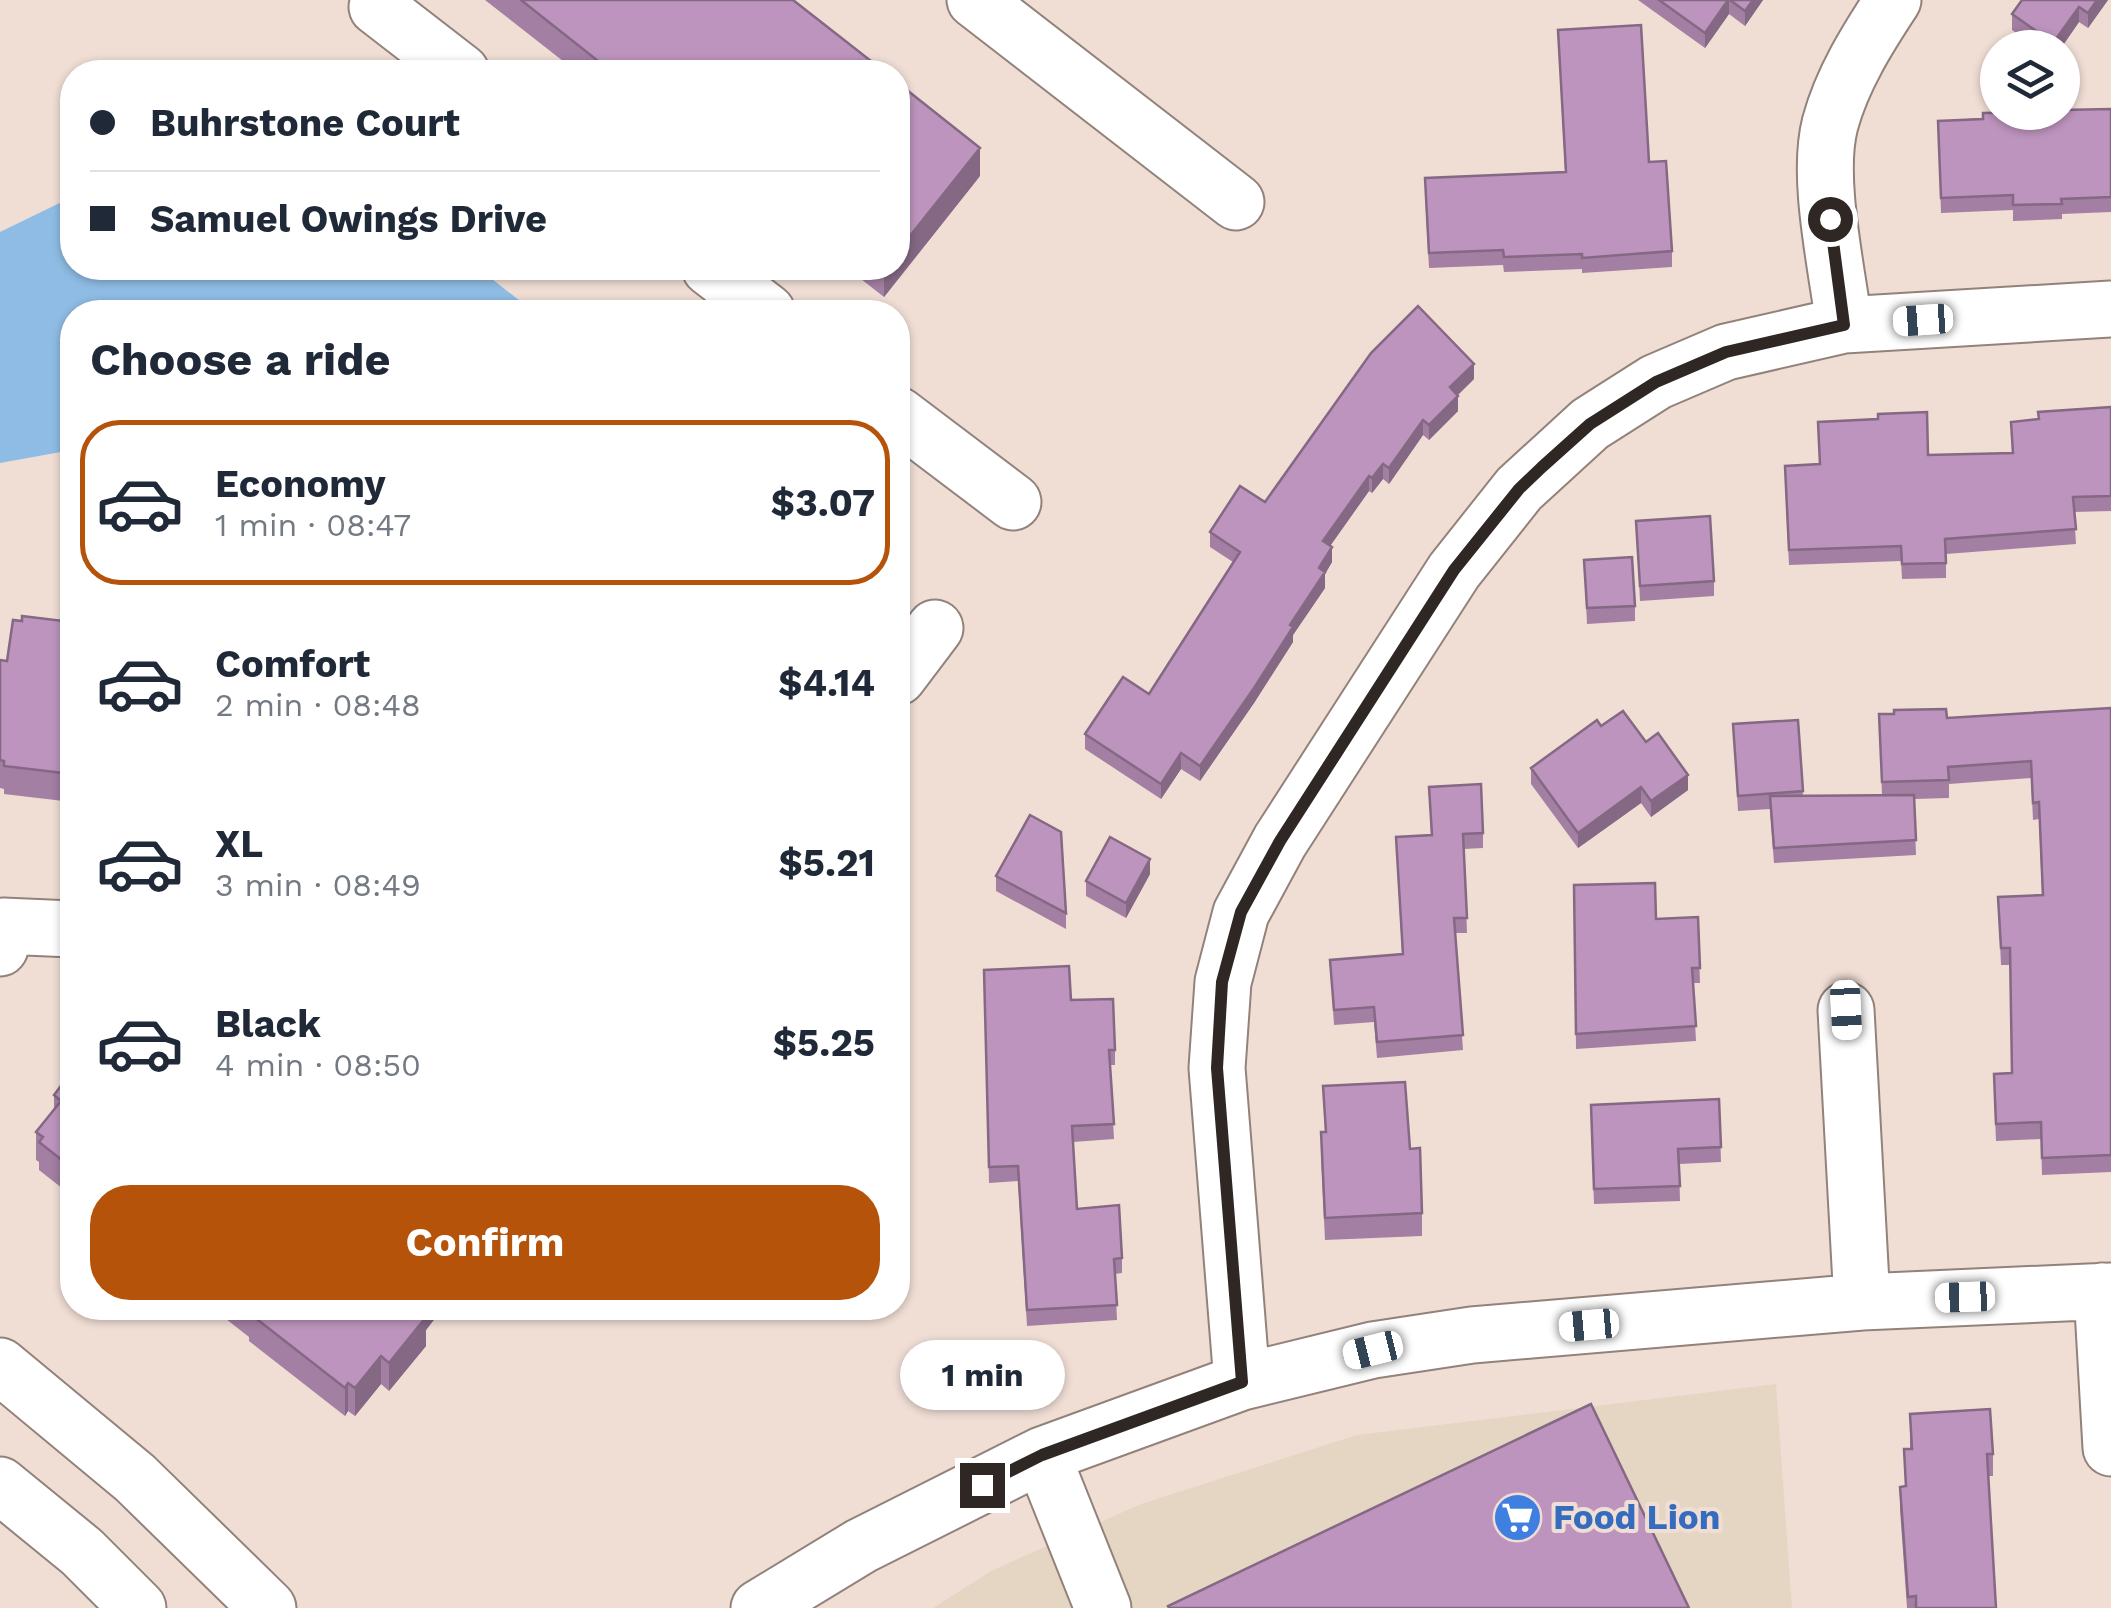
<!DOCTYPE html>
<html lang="en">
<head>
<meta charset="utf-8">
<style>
	:root { --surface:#fff; --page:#f6f6f7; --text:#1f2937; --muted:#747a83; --line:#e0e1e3; --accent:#b45309 }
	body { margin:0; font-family:"Work Sans",sans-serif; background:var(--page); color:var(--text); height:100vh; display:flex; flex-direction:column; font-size:38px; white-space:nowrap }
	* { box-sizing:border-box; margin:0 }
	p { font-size:32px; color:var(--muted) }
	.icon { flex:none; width:55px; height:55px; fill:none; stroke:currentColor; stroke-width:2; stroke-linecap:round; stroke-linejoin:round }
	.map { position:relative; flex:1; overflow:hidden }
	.drawer { position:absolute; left:60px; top:300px; width:850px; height:1020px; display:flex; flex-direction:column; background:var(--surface); border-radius:40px; box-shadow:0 2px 8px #0004 }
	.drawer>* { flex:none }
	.guide { position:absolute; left:60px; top:60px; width:850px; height:220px; border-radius:40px; box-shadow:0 2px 8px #0004; display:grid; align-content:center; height:220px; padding:0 30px; background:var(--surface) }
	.fabs { position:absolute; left:1980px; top:30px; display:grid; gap:20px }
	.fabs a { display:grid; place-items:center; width:100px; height:100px; border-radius:50%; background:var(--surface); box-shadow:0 2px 8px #0004; font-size:50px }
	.end { position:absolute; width:45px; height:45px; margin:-22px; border:12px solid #2e2724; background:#fff; box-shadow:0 0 0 5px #fff }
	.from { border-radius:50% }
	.bubble { position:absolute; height:70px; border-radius:35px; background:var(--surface); box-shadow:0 2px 8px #0004; font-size:32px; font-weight:700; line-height:70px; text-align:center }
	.car { position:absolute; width:30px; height:60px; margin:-30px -15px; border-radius:12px; box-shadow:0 0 8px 2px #0007; background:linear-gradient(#fff 24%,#345 0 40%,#fff 0 76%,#345 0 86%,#fff 0) }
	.guide b { display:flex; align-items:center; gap:35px; height:95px; font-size:38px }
	.guide b+b { border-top:2px solid var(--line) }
	.guide i { width:25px; height:25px; background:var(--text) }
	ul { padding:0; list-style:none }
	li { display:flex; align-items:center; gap:30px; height:165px; margin:0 20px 15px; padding:0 10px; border:5px solid transparent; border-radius:40px }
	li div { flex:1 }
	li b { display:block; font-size:38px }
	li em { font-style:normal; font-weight:700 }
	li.selected { border-color:var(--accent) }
	li>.icon { width:90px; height:90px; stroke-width:1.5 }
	h2 { padding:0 30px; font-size:45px; line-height:120px }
	.primary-button { display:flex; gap:20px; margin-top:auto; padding:20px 30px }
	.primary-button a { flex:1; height:115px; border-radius:40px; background:var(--accent); color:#fff; font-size:40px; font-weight:700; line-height:115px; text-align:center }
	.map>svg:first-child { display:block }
	.commercial { fill:#e4d6c3 }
	.water { fill:#8fbce4 }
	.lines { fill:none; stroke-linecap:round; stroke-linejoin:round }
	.minor-casing { stroke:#92827a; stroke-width:59 }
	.major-casing { stroke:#92827a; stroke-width:59 }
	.minor { stroke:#fff; stroke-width:55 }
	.major { stroke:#fff; stroke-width:55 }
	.wall { fill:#a37fa3 }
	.shaded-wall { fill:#846884 }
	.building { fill:#bd94bd; stroke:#846884; stroke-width:2.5 }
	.route { stroke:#2e2724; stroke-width:12 }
	.labels { text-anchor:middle; stroke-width:8; stroke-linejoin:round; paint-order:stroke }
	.shop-label { font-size:35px; font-weight:bold; fill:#366cbe; stroke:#f0ded5; text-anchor:start }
</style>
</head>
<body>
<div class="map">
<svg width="2111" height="1608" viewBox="0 0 2111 1608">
	<rect width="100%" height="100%" fill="#f0ded5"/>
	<path class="commercial" d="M1776,1384L1792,1608H933L991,1571L1141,1504L1357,1435Z"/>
	<path class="water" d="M72,197V268H478L534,312H72V450L0,463V232Z"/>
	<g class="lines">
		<defs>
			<path id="minor" d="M382,0L377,7L461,72
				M975,0L1236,202
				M710,268L767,312
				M1844,325C1837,268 1816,178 1830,124C1842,79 1868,38 1893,0
				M898,415L1013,502
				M898,677L935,628
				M0,948L3,926L72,929
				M1846,1010L1862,1302
				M2102,1291L2111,1448
				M1242,1382L1217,1068L1223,982L1241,913L1280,841L1454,571L1519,489L1590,424L1656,382L1726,352L1844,325L2111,309
				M1042,1455L1103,1608
				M759,1608L861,1546L1042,1455L1242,1382L1373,1350L1472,1335L1862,1302L2111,1291"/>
			<path id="major" d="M0,1366L135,1478L268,1608
				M0,1485L82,1552L138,1608"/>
		</defs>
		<use href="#minor" class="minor-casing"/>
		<use href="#major" class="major-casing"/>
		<use href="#minor" class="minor"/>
		<use href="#major" class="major"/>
	</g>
	<path class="wall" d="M485,0H793L885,72H577Z
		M1638,0H1763L1745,26L1729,14L1705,48Z
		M2022,0H2108L2088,28L2079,22L2061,48H2037L2012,30V14Z
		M1558,30L1649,162L1672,251V267L1582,273V269L1504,272L1503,265L1429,268L1425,193L1565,172Z
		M2111,109V212L2062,214V219L2013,221V210L1941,213L1938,121Z
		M980,176L884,297L847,268H898Z
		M1474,379L1457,395L1458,411L1429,440L1423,435L1389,484L1383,479L1372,493L1369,491L1330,546L1332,562L1325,574V588L1293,635V642L1254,703L1200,781L1181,769L1161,799L1085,749V734L1149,694L1233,562L1210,547V532L1265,502Z
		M2111,407V511L2074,512L2076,544L1946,554V578L1902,579L1901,561L1789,565L1785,481L1928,455L2012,453L2011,422L2038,419Z
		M1636,521L1714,581V596L1640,601Z
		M1584,560L1635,606V621L1587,624Z
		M72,622V802L4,794V789L0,788V660L7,661Z
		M2111,708V1172L2042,1175L2041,1139L1996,1141L1994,1091V1074L2012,1073L2010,965H2001L1998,897L2042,895L2039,819L2033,820L2031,778L1949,784V798L1914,799L1916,855L1774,863L1770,809L1738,811L1733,724L1798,720L1803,796L1882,795L1879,714L1947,718Z
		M1601,726L1646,742L1688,790L1651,817L1641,803L1578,848L1531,784V768Z
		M1429,787L1483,833V848L1464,849L1467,933H1455L1463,1050L1377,1058L1374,1022L1334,1025L1330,960L1402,954L1396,837L1431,835Z
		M1150,874L1126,918L1086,896V881Z
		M996,876L1066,913V929L996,891Z
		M1574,885L1656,919L1698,917L1700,983H1693L1696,1041L1576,1049Z
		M984,970L1071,1000L1115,1050V1065H1110L1114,1139L1073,1142L1077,1209L1122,1258V1273L1115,1274L1117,1320L1027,1326L1018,1181L989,1183Z
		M72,1071V1196L39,1170V1162L36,1160V1132L54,1110V1095Z
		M1323,1086L1410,1149L1422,1213V1236L1325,1240L1321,1155V1132H1325Z
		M1719,1099L1721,1162L1679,1164L1680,1201L1594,1204L1591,1121Z
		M212,1308H443L426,1330V1346L389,1391L381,1384L355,1416L348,1411L345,1416L249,1341V1337Z
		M1910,1414L1993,1454V1476H1988L1996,1608H1907L1900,1509V1487L1905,1486L1904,1449H1910Z"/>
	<path class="shaded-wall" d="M1729,0V14L1705,48V33Z
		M1753,0H1763L1745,26V11Z
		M2097,0H2108L2088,28V13Z
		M2079,7V22L2061,48H2053V43Z
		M980,148V176L884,297V268H898V251Z
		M1474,364V379L1450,403V387Z
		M1458,396V411L1429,440V425Z
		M1423,420V435L1389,484V468Z
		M1383,464V479L1372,493V478Z
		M1369,476V491L1323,556V541Z
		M1332,547V562L1325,574V588L1293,635V642L1254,703L1200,781V766L1290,625L1319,568Z
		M1181,753V769L1161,799V784Z
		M1688,775V790L1651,817V801Z
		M1641,787V803L1578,848V833Z
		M1150,859V874L1126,918V903Z
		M421,1308H443L426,1330V1346L389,1391V1363Z
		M381,1356V1384L355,1416V1388Z
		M348,1383V1411L345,1416V1388Z"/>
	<path class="building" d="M521,0H793L885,72H612Z
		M1659,0H1728L1705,33Z
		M1730,0H1753L1745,11Z
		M2022,0H2097L2088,13L2079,7L2053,43L2012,14Z
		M1641,25L1649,162L1666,161L1672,251L1582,258V254L1504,257L1503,250L1429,253L1425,178L1566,172L1558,30Z
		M898,83L980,148L898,251Z
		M2111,109V197L2061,199L2062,204L2013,205V195L1941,198L1938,121L1983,119V113L2062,112V110Z
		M1418,306L1474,364L1450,387L1458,396L1429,425L1423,420L1389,468L1383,464L1372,478L1369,476L1323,541L1332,547L1319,568L1325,572L1290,625L1293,627L1254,688L1200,766L1181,753L1161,784L1085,734L1123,677L1149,694L1240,552L1210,532L1240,486L1265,502L1371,353Z
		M2111,407V496L2073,497L2076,529L1945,539L1946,563L1902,564L1901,546L1789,550L1785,466L1820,464L1818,422L1878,419V414L1927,412L1928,455L2013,453L2011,422L2039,419L2038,412Z
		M1710,516L1714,581L1640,586L1636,521Z
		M1632,557L1635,606L1587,608L1584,560Z
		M22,616L72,622V774L4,766V761L0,760V660L7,661L13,620L22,621Z
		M2111,708V1155L2042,1158L2041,1122L1996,1124L1994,1074L2012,1073L2010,948H2001L1998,897L2043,895L2039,802L2033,803L2031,761L1948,767L1949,780L1882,782L1879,714H1894V710L1946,709L1947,718Z
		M1623,711L1646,742L1658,733L1688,775L1651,801L1641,787L1578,833L1531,768L1597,720L1601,726Z
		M1798,720L1803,791L1738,796L1733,724Z
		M1481,784L1483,833L1463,834L1467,918H1454L1463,1035L1377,1042L1374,1007L1334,1010L1330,960L1403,954L1396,837L1432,835L1429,787Z
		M1914,795L1916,840L1774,848L1770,796Z
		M1030,815L1061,832L1066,913L996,876Z
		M1110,837L1150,859L1126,903L1086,881Z
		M1655,883L1656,919L1698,917L1700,968H1692L1696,1026L1576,1034L1574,885Z
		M1069,966L1071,1000L1113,999L1115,1050H1109L1114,1124L1072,1126L1077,1209L1119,1205L1122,1258L1114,1259L1117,1305L1027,1310L1018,1166L989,1167L984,970Z
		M72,1071V1168L39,1142L43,1137L36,1132L61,1101L54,1095Z
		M1405,1082L1410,1149L1420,1148L1422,1213L1325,1218L1321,1132H1326L1323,1086Z
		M1719,1099L1721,1147L1678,1149L1680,1186L1594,1189L1591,1105Z
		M247,1308H421L419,1311L426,1317L389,1363L381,1356L355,1388L348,1383L345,1388L249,1313L251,1310Z
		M1591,1404L1689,1608H1169L1168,1606Z
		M1990,1409L1993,1454H1987L1996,1608H1916V1596L1908,1597L1900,1487L1906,1486L1904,1449H1912L1910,1414Z"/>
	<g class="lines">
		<path class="route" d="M982,1485L1042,1455L1242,1382L1217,1068L1222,982L1241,912L1280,841L1454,570L1519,489L1542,467L1590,424L1656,382L1726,352L1844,325L1830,219"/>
	</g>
	<defs>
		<symbol id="supermarket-disc" viewBox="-11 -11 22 22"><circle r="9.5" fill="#3f7fe0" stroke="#f0ded5"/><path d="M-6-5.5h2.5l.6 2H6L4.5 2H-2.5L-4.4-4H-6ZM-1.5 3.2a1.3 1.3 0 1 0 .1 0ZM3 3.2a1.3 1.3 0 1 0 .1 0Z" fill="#fff"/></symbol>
	</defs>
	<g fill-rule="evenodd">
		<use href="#supermarket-disc" x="1490" y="1490" width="55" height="55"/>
	</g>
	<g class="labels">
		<g class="shop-label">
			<text x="1553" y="1529">Food Lion</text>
		</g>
	</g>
</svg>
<div class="fabs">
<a><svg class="icon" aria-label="layers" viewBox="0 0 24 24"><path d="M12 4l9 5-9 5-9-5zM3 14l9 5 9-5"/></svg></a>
</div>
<i class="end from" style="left:1830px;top:219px"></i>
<i class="end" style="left:982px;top:1485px"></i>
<div class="bubble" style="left:900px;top:1340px;width:165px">1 min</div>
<i class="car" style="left:1923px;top:320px;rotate:266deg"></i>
<i class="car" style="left:1846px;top:1010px;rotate:177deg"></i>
<i class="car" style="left:1965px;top:1297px;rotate:268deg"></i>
<i class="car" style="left:1589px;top:1325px;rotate:265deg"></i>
<i class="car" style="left:1373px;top:1350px;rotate:256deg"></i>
<div class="guide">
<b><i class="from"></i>Buhrstone Court</b>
<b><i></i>Samuel Owings Drive</b>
</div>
<section class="drawer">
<h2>Choose a ride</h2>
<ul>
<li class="selected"><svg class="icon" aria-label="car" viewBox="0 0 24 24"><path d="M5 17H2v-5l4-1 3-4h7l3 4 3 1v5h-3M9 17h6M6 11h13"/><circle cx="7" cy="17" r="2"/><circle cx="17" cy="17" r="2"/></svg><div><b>Economy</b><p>1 min · 08:47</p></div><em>$3.07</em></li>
<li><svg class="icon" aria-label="car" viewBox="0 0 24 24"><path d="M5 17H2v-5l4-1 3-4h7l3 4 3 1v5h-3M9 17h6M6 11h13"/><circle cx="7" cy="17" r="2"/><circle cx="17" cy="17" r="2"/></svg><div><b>Comfort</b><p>2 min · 08:48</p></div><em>$4.14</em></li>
<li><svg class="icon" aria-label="car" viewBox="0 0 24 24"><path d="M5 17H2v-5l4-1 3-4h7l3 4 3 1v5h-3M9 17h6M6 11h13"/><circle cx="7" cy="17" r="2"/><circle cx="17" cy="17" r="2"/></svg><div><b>XL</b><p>3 min · 08:49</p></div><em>$5.21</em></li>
<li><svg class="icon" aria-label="car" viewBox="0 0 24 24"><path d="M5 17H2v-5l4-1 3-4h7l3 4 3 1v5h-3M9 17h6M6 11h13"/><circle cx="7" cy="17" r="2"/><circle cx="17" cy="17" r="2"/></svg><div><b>Black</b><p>4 min · 08:50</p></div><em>$5.25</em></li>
</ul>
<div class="primary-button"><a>Confirm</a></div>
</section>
</div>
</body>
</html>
